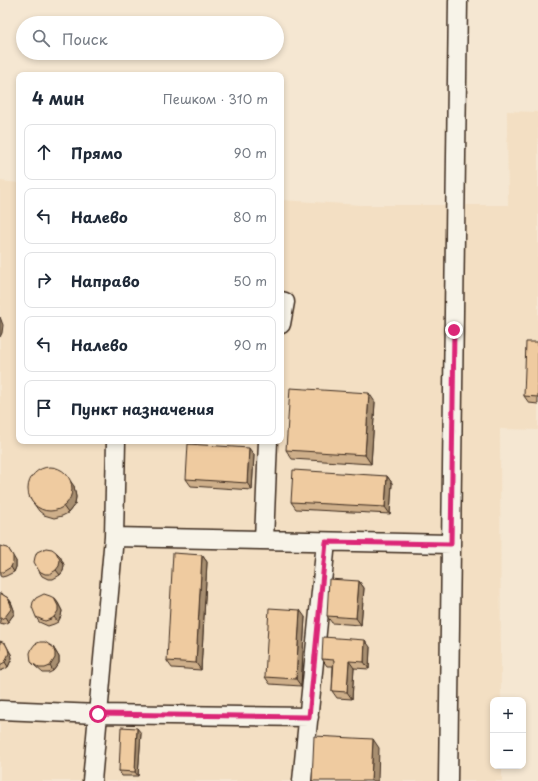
<!DOCTYPE html>
<html lang="ru">
<head>
<meta charset="utf-8">
<style>
  :root { --surface:#fff; --page:#f6f6f7; --text:#1f2937; --muted:#747a83; --line:#e0e1e3 }
  body { margin:0; font-family:"Playpen Sans",sans-serif; background:var(--page); color:var(--text) }
  .controls { position:absolute; right:12px; bottom:12px; display:grid; overflow:hidden; border-radius:8px; box-shadow:0 2px 6px #0003 }
  .controls button { width:36px; height:36px; display:grid; place-items:center; padding:0; border:0; border-bottom:1px solid var(--line); background:var(--surface); color:var(--text); font:20px sans-serif }
  .stop { position:absolute; width:12px; height:12px; margin:-9px; border:3px solid #db2777; border-radius:50%; background:#fff }
  .stop.end { background:#db2777; border-color:#fff; box-shadow:0 1px 4px #0008 }
  .list { margin:0; padding:0; list-style:none }
  h2 { display:flex; justify-content:space-between; align-items:center; height:52px; margin:0; padding:0 16px; font-size:17px }
  h2 small { font-size:13px; font-weight:400; color:var(--muted) }
  .list li { display:grid; grid-template-columns:26px 1fr auto; gap:12px; align-items:center; box-sizing:border-box; height:56px; margin:0 8px 8px; padding:0 8px; border:1px solid var(--line); border-radius:8px }
  .list b { display:block; font-size:15px; white-space:nowrap }
  .list em { font-size:13px; font-style:normal; color:var(--muted) }
  .icon { flex:none; width:22px; height:22px; fill:none; stroke:currentColor; stroke-width:2; stroke-linecap:round; stroke-linejoin:round }
  .map { position:relative; flex:none; width:538px; height:781px; overflow:hidden }
  .search { position:absolute; background:var(--surface); box-shadow:0 2px 6px #0003; left:16px; top:16px; width:268px; height:44px; display:flex; align-items:center; gap:10px; box-sizing:border-box; padding:0 14px; border-radius:22px; color:var(--muted); font-size:15px }
  .panel { position:absolute; background:var(--surface); box-shadow:0 2px 6px #0003; left:16px; top:72px; width:268px; height:372px; border-radius:8px }
  .map>svg:first-child { display:block }
</style>
</head>
<body>
<div class="map">
<svg width="538" height="781" viewBox="0 0 538 781">
  <rect width="100%" height="100%" fill="#f5e7d2"/>
  <filter id="ink" filterUnits="userSpaceOnUse"><feTurbulence type="fractalNoise" baseFrequency=".025" numOctaves="2"/><feDisplacementMap in="SourceGraphic" scale="8" xChannelSelector="R" yChannelSelector="G"/><feConvolveMatrix kernelMatrix="1 2 1 2 8 2 1 2 1" color-interpolation-filters="sRGB"/></filter>
  <g filter="url(#ink)">
    <path fill="#f3dfc3" d="M507,111L538,112V430L500,429L501,700H493V766H502V781H0V181L19,183V441H281V200L361,205H508Z"/>
    <g fill="none" stroke-linecap="round" stroke-linejoin="round">
      <g stroke="#3b2a1e" stroke-width="21">
        <path id="minor" d="M281,301L285,302L281,324
          M114,537L451,544
          M264,540L268,441
          M0,710L98,714L309,717
          M92,781L114,537L116,441
          M302,781L326,542
          M448,781L458,0"/>
      </g>
      <use href="#minor" stroke="#f7f3e8" stroke-width="18"/>
    </g>
    <path fill="#ceaf8a" stroke="#3b2a1e" d="M538,342V404L529,403L524,396Z
      M375,402L371,464L292,459L286,450Z
      M254,455L252,490L191,486L186,479Z
      M387,476L392,483L390,514L296,509L291,502Z
      M74,486L76,497L75,504L68,513L62,516L54,518L44,515L39,511L29,497Z
      M0,546L16,561V567L14,572L6,576L2,577L0,576Z
      M56,552L60,556L64,565L63,571L60,575L53,579H48L42,576L39,571Z
      M202,555L207,562L201,670L172,668L167,661Z
      M359,581L364,588L361,625L332,623L327,616Z
      M0,593L8,598L11,602L14,610V614L8,622L4,624L0,623Z
      M54,598L58,603L62,611L61,616L58,622L54,624L48,626L39,622L36,617Z
      M305,617L301,686L270,684L265,677Z
      M0,641L11,654L12,658L8,667L5,669L0,671Z
      M53,647L59,657V663L53,671L49,673H43L35,666L31,662Z
      M370,647L369,669L354,668L352,699L337,698L332,691L333,666H327L322,659Z
      M141,733L138,776H122L119,771Z"/>
    <path fill="#a78e70" stroke="#3b2a1e" d="M0,317L3,325L2,333L0,337Z
      M369,393L375,402L371,464L365,455Z
      M249,448L254,455L252,490L247,483Z
      M387,476L392,483L390,514L385,507Z
      M69,479L74,486L76,497L75,504L68,513L63,506Z
      M8,548L16,561V567L14,572L11,567Z
      M56,552L60,556L64,565L63,571L60,575L56,570Z
      M202,555L207,562L201,670L196,663Z
      M359,581L364,588L361,625L356,618Z
      M8,598L11,602L14,610V614L8,622L5,617Z
      M54,598L58,603L62,611L61,616L58,622L54,617Z
      M300,610L305,617L301,686L296,679Z
      M365,640L370,647L369,669L364,662Z
      M5,643L11,654L12,658L8,667L5,662Z
      M53,647L59,657V663L53,671L50,666Z
      M349,661L354,668L352,699L347,692Z
      M137,728L141,733L138,776L135,772Z
      M373,739L379,748L378,781H371Z"/>
    <path fill="#efcba0" stroke="#3b2a1e" d="M526,342H538V397L524,396Z
      M290,388L369,393L365,455L286,450Z
      M188,444L249,448L247,483L186,479Z
      M28 489a22 22 0 1 1 44 0a22 22 0 1 1-44 0Z
      M293,470L387,476L385,507L291,502Z
      M0,546L8,548L13,556V562L11,567L3,572H0Z
      M46,548L52,549L56,552L60,560L59,566L56,570L50,574H45L39,571L34,562L35,557L37,552Z
      M173,553L202,555L196,663L167,661Z
      M329,579L359,581L356,618L327,616Z
      M0,593L8,598L11,605V609L5,617L1,619H0Z
      M44,594L50,596L54,598L58,606V611L54,617L51,619L45,621L36,617L32,607L33,602L36,598Z
      M269,608L300,610L296,679L265,677Z
      M323,637L365,640L364,662L349,661L347,692L332,691L334,660L322,659Z
      M0,641L5,643L8,649L9,653L5,662L0,665Z
      M40,642H45L53,647L55,653V658L50,666L45,668H39L31,662L30,653L32,648L35,644Z
      M121,727L137,728L135,772L119,771Z
      M314,736L373,739L371,781H312Z"/>
  </g>
  <g fill="none" stroke-linecap="round" stroke-linejoin="round" filter="url(#ink)">
    <path stroke="#db2777" stroke-width="5" d="M98,714L309,717L326,542L451,544L454,330"/>
  </g>
</svg>
<div class="controls">
<button>+</button>
<button>−</button>
</div>
<div class="stop" style="left:98px;top:714px"></div>
<div class="stop end" style="left:454px;top:330px"></div>
<div class="search"><svg class="icon" aria-label="search" viewBox="0 0 24 24"><circle cx="10" cy="10" r="6"/><path d="M15 15l6 6"/></svg>Поиск</div>
<section class="panel">
<h2>4 мин<small>Пешком · 310 m</small></h2>
<ul class="list">
<li><svg class="icon" aria-label="ahead" viewBox="0 0 24 24"><path d="M12 20V5M6 11l6-6 6 6"/></svg><div><b>Прямо</b></div><em>90 m</em></li>
<li><svg class="icon" aria-label="left" viewBox="0 0 24 24"><path d="M17 20v-9H6M10 6l-5 5 5 5"/></svg><div><b>Налево</b></div><em>80 m</em></li>
<li><svg class="icon" aria-label="right" viewBox="0 0 24 24"><path d="M7 20v-9h11M14 6l5 5-5 5"/></svg><div><b>Направо</b></div><em>50 m</em></li>
<li><svg class="icon" aria-label="left" viewBox="0 0 24 24"><path d="M17 20v-9H6M10 6l-5 5 5 5"/></svg><div><b>Налево</b></div><em>90 m</em></li>
<li><svg class="icon" aria-label="arrive" viewBox="0 0 24 24"><path d="M6 21V4h12l-3 4 3 4H6"/></svg><div><b>Пункт назначения</b></div></li>
</ul>
</section>
</div>
</body>
</html>
